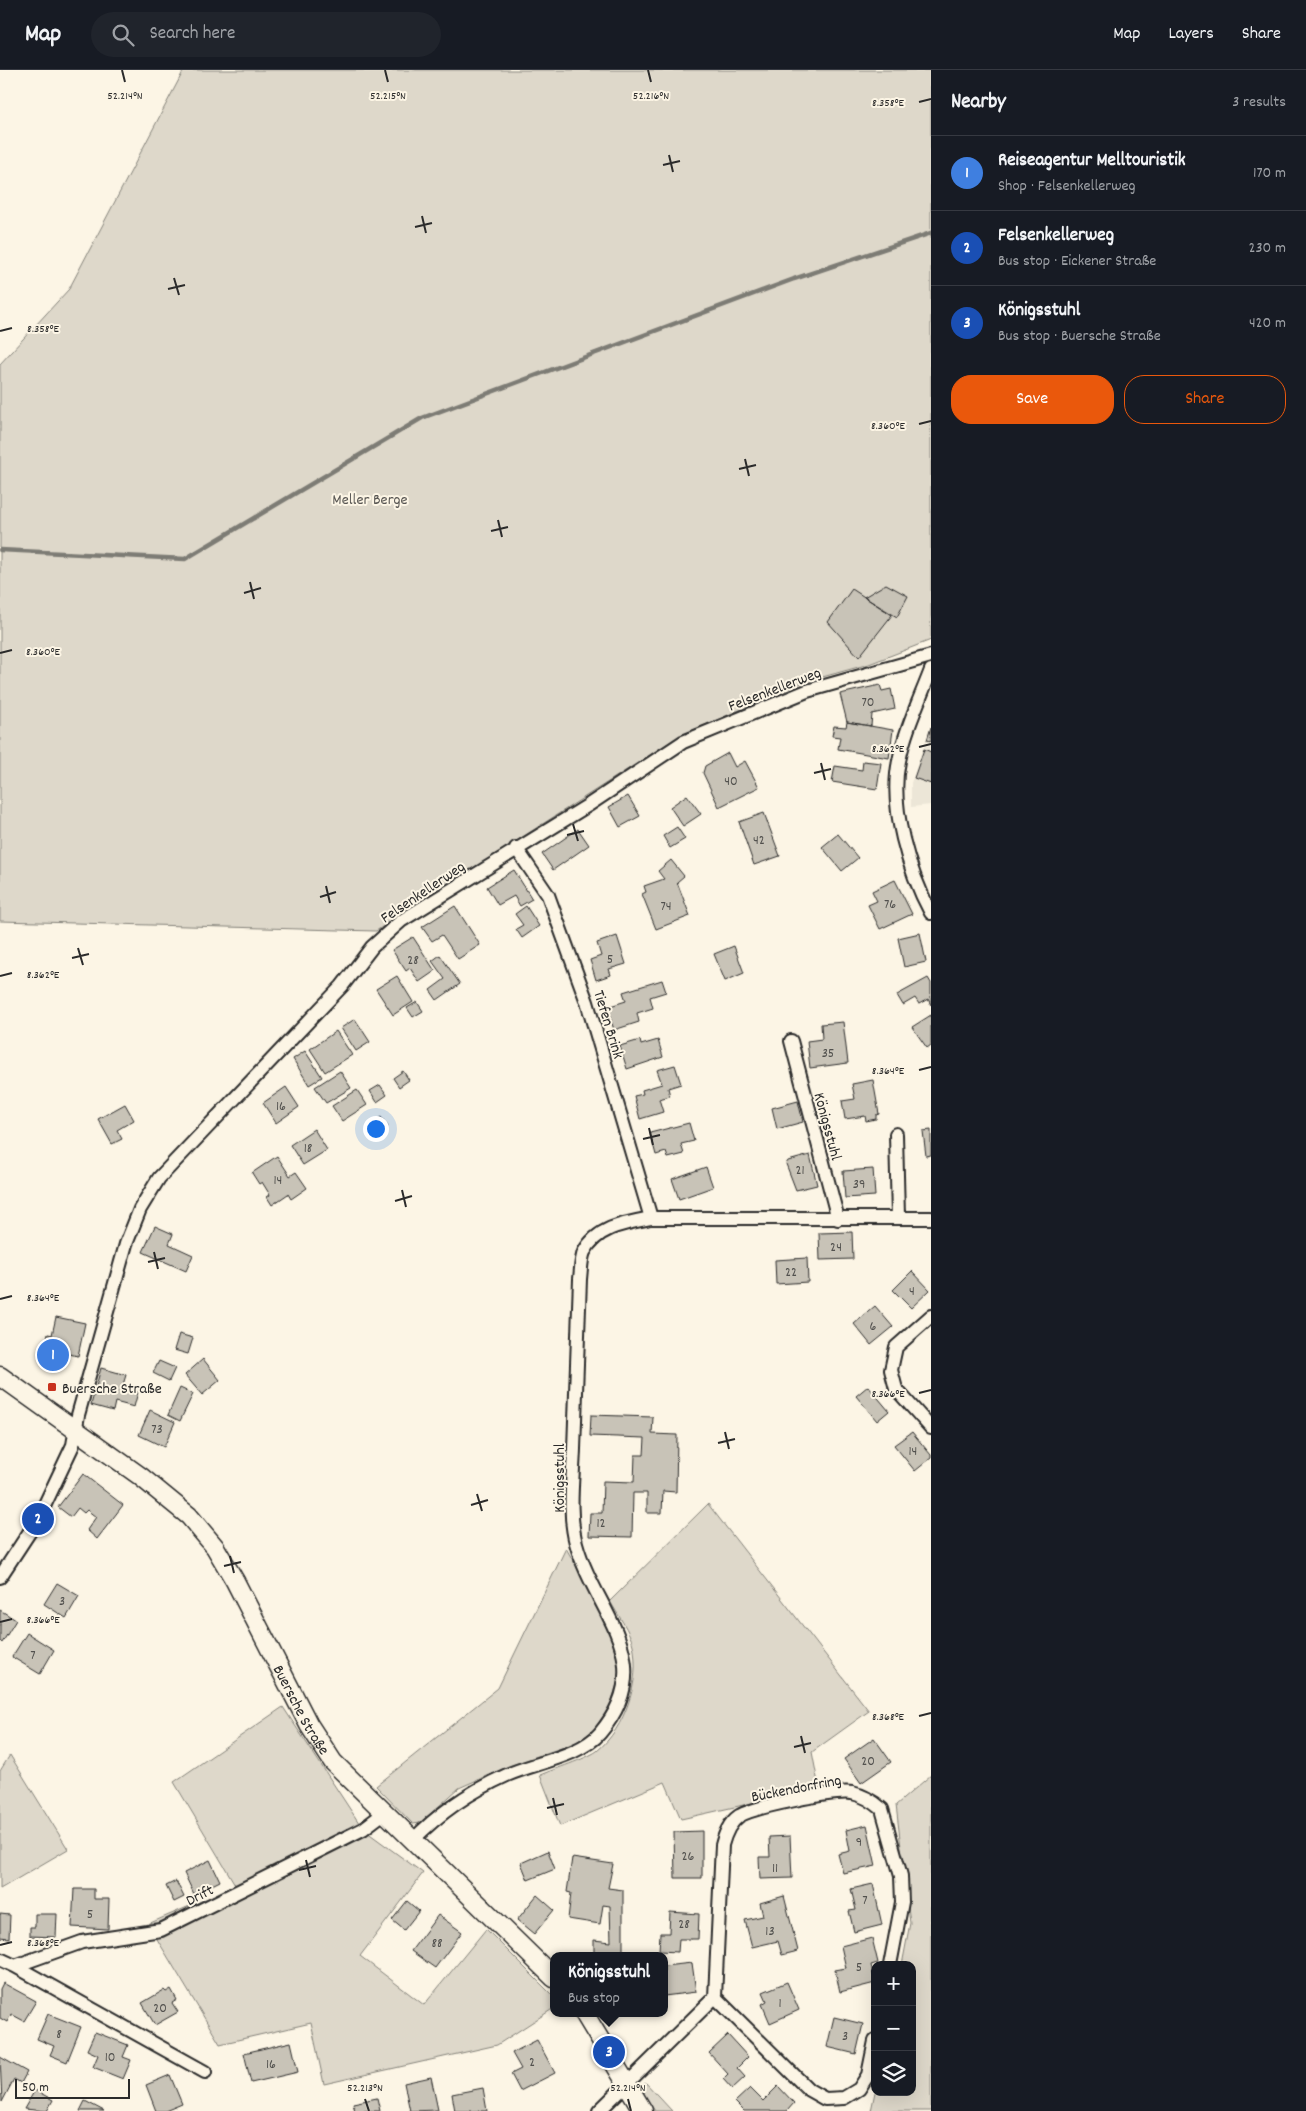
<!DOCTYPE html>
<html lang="en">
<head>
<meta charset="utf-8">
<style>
  :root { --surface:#171b24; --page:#20242c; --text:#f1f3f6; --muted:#9ea1a6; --line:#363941; --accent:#ea580c }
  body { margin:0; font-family:Dekko,sans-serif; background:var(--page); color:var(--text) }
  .controls { position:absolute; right:15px; bottom:15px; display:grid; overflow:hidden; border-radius:10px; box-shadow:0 5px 20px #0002 }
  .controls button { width:45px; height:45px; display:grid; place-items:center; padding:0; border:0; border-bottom:1px solid var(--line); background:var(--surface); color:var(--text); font:25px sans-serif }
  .scale { position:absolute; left:15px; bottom:12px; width:115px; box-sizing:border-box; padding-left:5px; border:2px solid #2b2b2b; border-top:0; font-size:14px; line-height:18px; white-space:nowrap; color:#2b2b2b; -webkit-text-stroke:4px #fcf5e5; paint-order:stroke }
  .you { position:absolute; left:375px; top:1058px; width:18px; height:18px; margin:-12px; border:4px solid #fff; border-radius:50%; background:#1a73e8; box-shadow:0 0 0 8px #1a73e833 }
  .badge { display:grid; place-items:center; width:32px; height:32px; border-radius:50%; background:var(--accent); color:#fff; font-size:16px; font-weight:700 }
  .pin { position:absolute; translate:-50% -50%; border:2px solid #fff; box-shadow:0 1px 5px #0006 }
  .popup { position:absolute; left:550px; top:1882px; width:118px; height:65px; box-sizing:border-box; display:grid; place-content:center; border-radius:10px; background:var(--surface); filter:drop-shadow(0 1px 4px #0005); font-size:16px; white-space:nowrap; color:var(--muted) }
  .popup b { font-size:19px; color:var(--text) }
  .popup::after { content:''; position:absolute; left:50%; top:100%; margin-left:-10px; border:10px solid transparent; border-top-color:var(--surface) }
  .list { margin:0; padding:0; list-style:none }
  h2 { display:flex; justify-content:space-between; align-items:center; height:65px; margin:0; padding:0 20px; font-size:21px }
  h2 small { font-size:16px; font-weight:400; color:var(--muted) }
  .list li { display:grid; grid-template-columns:32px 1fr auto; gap:15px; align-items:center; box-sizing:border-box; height:75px; padding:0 20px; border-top:1px solid var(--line) }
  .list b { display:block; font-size:19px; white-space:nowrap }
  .list p { margin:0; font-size:16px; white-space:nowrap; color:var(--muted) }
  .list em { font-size:16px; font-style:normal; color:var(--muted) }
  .actions { display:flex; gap:10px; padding:15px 20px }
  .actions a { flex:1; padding:11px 0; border:1px solid var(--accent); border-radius:20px; text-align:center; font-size:18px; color:var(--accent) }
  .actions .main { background:var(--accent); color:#fff }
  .icon { flex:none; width:28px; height:28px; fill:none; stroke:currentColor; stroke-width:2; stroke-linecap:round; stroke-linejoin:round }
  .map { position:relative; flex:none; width:931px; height:2041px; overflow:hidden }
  header { display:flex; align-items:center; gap:30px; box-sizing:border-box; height:70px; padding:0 25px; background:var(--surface); border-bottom:1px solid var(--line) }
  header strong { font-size:24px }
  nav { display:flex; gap:28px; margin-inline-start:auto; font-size:18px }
  .search { width:350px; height:45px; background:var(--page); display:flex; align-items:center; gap:12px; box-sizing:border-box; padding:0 18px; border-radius:28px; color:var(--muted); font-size:19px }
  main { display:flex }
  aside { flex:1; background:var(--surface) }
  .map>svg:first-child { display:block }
</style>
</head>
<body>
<header>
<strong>Map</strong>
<div class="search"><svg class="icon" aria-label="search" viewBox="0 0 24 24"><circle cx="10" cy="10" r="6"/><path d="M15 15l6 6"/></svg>Search here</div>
<nav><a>Map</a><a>Layers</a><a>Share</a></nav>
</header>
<main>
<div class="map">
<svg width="931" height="2041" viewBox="0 0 931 2041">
  <rect width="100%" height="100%" fill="#fcf5e5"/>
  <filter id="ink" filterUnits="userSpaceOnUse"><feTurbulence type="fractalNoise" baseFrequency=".02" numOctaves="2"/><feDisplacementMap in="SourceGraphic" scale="10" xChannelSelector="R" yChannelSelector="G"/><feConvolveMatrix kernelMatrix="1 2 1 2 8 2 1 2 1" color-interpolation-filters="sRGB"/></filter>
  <g filter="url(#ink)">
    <path fill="#ece6d7" d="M931,656V735L911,737V713Z"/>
    <path fill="#ded8ca" stroke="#84827a" d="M184,0H931V570L869,594L801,613L678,667L376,861L0,851V294L69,219Z
      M708,1434L869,1641L812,1682L819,1718L681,1749L665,1712L560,1756L540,1705C554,1699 586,1689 597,1681C625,1658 641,1611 633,1575C630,1561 617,1544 610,1531Z
      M566,1478L607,1552L619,1580V1607L610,1637L594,1661L573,1674L511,1695L459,1718L420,1753L413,1754L376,1716L498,1618Z
      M283,1637L363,1759L423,1803L360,1886L424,1935L486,1859L554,1927V1938L497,1975L324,2014L311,1953L220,1974L148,1854L236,1816L174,1712Z
      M10,1685L68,1779L0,1819V1701Z
      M931,1705V2041H871L875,2022H912V1895H902L910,1853L896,1735Z
      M645,2012L672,2041H655L644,2025Z"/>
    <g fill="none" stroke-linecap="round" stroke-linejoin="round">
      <path stroke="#7d7b74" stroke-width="4.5" d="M0,480L185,489L422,348L794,209L931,163"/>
    </g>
    <path fill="#c8c3b7" stroke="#2b2b2b" d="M886,514L908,526L897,547L864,527Z
      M852,519L892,545L859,587L828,552Z
      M880,615L882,621L891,619L895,639L872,644L871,656L847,652L840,624Z
      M847,652L893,660L889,688L838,679L840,667L832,666L834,656L846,657Z
      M931,657V671L927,670Z
      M924,679L931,682V714L914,708Z
      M728,683L735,697L745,691L759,717L719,737L703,703L705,696Z
      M863,691L881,693L877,719L832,712L835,696L862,700Z
      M687,725L701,744L683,756L670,737Z
      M628,726L640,746L620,757L609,737Z
      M764,743L780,786L754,795L739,752Z
      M677,757L685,769L670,778L663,766Z
      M578,759L589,775L553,800L542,784Z
      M838,764L858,788L842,801L822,777Z
      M671,790L684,806L677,812L690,846L656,859L642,824L646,822L644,816L664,809L658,801Z
      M514,800L532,829L520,836L514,826L498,835L487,817Z
      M895,810L912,844L880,859L868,835L877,831L872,821Z
      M455,836L480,875L458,889L442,865L432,871L422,857Z
      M526,836L539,856L522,868L516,859L523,855L515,844Z
      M920,863L926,892L904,897L898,868Z
      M617,866L626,894L609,899L611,905L596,910L590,890L601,886L597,873Z
      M413,867L435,901L419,912L410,898L406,901L392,880Z
      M734,876L744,903L725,911L714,884Z
      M440,885L460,914L437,930L430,920L445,909L432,891Z
      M397,906L413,932L393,945L376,919Z
      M928,908L931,913V935L928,929L919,934L915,928L903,935L897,925Z
      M662,910L666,922L650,927L653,938L637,943L639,952L614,960L607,937L626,931L623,922Z
      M417,932L423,941L413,947L407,938Z
      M931,945V975L927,978L912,957Z
      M355,949L370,972L356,981L341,958Z
      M843,952L848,993L810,998L807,971L822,969L821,954Z
      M336,961L352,985L325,1002L310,979Z
      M640,970L641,975L658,970L663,987L627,999L620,976Z
      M305,981L322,1007L309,1015L293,989Z
      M675,995L681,1014L668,1018L670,1026L659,1029L663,1042L640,1049L634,1026L643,1024L642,1020L662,1014L657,1000Z
      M340,1001L351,1018L326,1033L315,1017Z
      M403,1001L409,1010L399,1017L393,1008Z
      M873,1010L879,1044L876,1045V1049L866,1051L865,1046L845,1049L842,1031L855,1029L852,1014Z
      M380,1015L387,1025L377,1032L370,1021Z
      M286,1017L299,1037L276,1053L263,1033Z
      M357,1020L367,1035L342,1051L332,1036Z
      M798,1031L803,1052L777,1059L772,1038Z
      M125,1034L134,1050L117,1060L122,1069L112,1074L98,1049Z
      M381,1047L388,1057L374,1066L367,1056Z
      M689,1053L694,1071L681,1074L684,1084L668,1088L666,1082L656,1085L650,1063Z
      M314,1059L327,1080L303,1095L290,1075Z
      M931,1060V1085L926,1086L923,1061Z
      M810,1085L817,1115L796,1120L786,1094L788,1091Z
      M277,1086L290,1106L296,1102L307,1118L291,1129L288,1124L272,1135L267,1127L270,1125L262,1112L259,1114L252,1103Z
      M706,1097L713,1117L679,1129L672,1109Z
      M873,1099L875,1126L845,1128L843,1101Z
      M155,1156L173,1164L169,1174L193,1185L186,1201L143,1182Z
      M852,1162L853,1189L820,1190L819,1163Z
      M807,1188L808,1212L776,1214L775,1190Z
      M912,1201L930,1220L911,1238L893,1220Z
      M875,1236L893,1257L871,1275L854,1254Z
      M56,1247L85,1253L78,1286L60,1282L57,1295L42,1292L48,1264L52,1265Z
      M179,1264L193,1268L188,1284L174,1280Z
      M203,1289L220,1310L202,1325L185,1305Z
      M159,1291L175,1298L169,1311L153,1303Z
      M101,1298L126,1305L122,1318L138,1322L134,1337L115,1332L113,1341L91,1335Z
      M868,1316L889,1341L877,1351L856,1326Z
      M180,1318L193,1324L180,1351L168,1345Z
      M150,1340L175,1352L164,1377L139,1365Z
      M591,1345L653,1347L652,1364L677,1365L676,1422L663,1421L662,1443H647V1423H633L632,1467L589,1466L590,1443H602L603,1411L634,1412L635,1385H644L645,1368L590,1366Z
      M912,1362L931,1385V1388L915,1401L894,1375Z
      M83,1404L123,1435L97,1469L87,1460L96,1447L87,1440L84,1443L78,1438L71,1447L58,1437Z
      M57,1513L79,1526L66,1548L44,1534Z
      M0,1540L16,1550L2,1573L0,1571Z
      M27,1563L54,1580L40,1604L12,1587Z
      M874,1668L891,1692L861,1713L844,1689Z
      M867,1755L876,1796L843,1803L838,1784L850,1781L846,1760Z
      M702,1761V1808H675L674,1762Z
      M790,1766L792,1808L760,1809L759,1787H770L769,1767Z
      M548,1781L555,1799L528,1810L521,1793Z
      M572,1788L613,1794L608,1818L623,1820V1886H594V1870L611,1872L610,1836L603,1835L600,1854L568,1849L571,1823L567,1822Z
      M210,1790L220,1811L194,1824L184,1803Z
      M176,1811L184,1827L174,1832L166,1816Z
      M873,1814L882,1855L854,1862L849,1841L856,1840L851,1819Z
      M74,1819H94V1829H109L108,1859L72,1857Z
      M537,1825L554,1840L534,1864L517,1850Z
      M784,1826L798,1881L782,1885L778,1871L752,1877L745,1850L763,1846L760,1833Z
      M407,1831L419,1841L404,1860L392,1850Z
      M670,1842L699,1844L698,1869H679L678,1882L659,1881L660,1863H669Z
      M0,1844L10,1845L9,1868L0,1867Z
      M35,1844H57L56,1867L30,1866V1857H35Z
      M438,1845L462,1862L435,1898L411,1881Z
      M872,1868L878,1893L871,1895L875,1913L840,1922L835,1900L846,1898L841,1876Z
      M692,1893L696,1922L664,1926V1896Z
      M787,1912L799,1940L770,1953L762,1934L767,1931L763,1922Z
      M3,1913L36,1931L24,1951L11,1944L7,1952L0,1948V1919Z
      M171,1919L177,1930L172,1933L178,1942L155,1955L142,1933L164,1920L166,1922Z
      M48,1944L81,1957L67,1992L50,1985L54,1976L37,1969Z
      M834,1947L863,1954L856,1984L827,1977Z
      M95,1962L128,1975L123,1987L131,1990L123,2009L93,1997L98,1985L87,1980Z
      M728,1965L748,1987L737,1998L745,2007L732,2019L723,2009L728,2004L709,1983Z
      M537,1970L555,2003L520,2021L511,2004L521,1999L512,1983Z
      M291,1972L298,2002L251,2013L244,1983Z
      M0,1987L27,2002L21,2013L14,2009L2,2032Z
      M170,2005L182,2034L165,2041H156L146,2015Z
      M431,2007L438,2040L410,2041L404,2013Z
      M778,2016L794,2033L787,2041H744L735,2032L750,2018L763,2031Z
      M483,2018L487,2041H455L452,2024Z
      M35,2020L53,2030L47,2041L24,2039Z
      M377,2028L380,2041H355L353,2033Z
      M85,2031L104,2041H80Z"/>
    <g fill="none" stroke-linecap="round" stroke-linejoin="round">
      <g stroke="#2b2b2b" stroke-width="16">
        <path id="minor" d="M931,600C920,629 905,660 899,691C889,737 909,802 931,843
          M516,778L548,825L587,932L651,1148
          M791,971L838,1149
          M896,1064L898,1147
          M931,1246L896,1277L891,1300L896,1319L931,1358
          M0,1507L38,1449L73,1375L78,1345L126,1174L140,1139L159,1108L342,916L372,877L401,851L587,736L683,672L807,621L931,586
          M412,1771C440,1742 471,1721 507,1705C534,1693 581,1686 600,1663C661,1590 595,1543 576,1473C568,1444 573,1409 574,1379C576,1322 578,1266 580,1209C581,1201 581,1189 584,1182C597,1157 625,1153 651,1148H931
          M0,1889L15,1896L205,2002
          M15,1896L82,1872L161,1860L363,1759L384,1743
          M715,1927L809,2020L825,2029L844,2028L859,2019L868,2005L875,1971
          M599,2041L715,1927L722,1775C725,1764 729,1753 739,1746C754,1737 835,1720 852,1723C862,1725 874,1732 882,1739L901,1806L902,1832L890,1895"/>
      </g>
      <g stroke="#2b2b2b" stroke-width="21">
        <g id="secondary">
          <path id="s1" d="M0,1306L140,1406L189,1446L215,1477L235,1511L309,1655L333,1692L554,1908"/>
          <path d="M584,1943L643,2041"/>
        </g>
      </g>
      <use href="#minor" stroke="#fcf5e5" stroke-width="12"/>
      <use href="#secondary" stroke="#fcf5e5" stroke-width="18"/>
    </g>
  </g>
  <path fill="none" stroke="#2b2b2b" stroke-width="2" d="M122,0L125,12M385,0L388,12M648,0L651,12M919,32L931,29M669,85L673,102M663,95L680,91M422,146L426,163M415,157L432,153M174,208L179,225M168,219L185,215M0,261L12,258M919,354L931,351M745,389L749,406M739,399L756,395M498,450L502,467M491,461L508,457M250,512L254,529M244,523L261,518M0,583L12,580M919,677L931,674M821,693L825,710M814,703L831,699M573,754L578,771M567,765L584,761M326,816L330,833M320,827L336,822M78,878L83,895M72,888L89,884M0,906L12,903M919,1000L931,997M649,1058L653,1075M643,1069L660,1065M402,1120L406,1137M395,1131L412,1126M154,1182L158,1199M148,1192L165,1188M0,1229L12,1226M919,1323L931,1320M725,1362L729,1379M718,1373L735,1369M477,1424L482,1441M471,1435L488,1430M230,1486L234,1503M224,1496L241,1492M0,1552L12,1549M919,1646L931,1643M801,1666L805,1683M794,1677L811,1673M553,1728L557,1745M547,1738L564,1734M306,1790L310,1807M299,1800L316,1796M0,1875L12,1872M365,2029L369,2041M628,2029L631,2041"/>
  <rect fill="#c8321e" stroke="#fcf5e5" stroke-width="2" x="47" y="1312" width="10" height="10" rx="2.5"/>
  <g text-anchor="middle" stroke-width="4" stroke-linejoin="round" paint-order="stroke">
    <g font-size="14" fill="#52514e">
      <text x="868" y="636">70</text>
      <text x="731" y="715">40</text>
      <text x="759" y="774">42</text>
      <text x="890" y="838">76</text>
      <text x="666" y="840">74</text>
      <text x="610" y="893">5</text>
      <text x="413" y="894">28</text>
      <text x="828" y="987">35</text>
      <text x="281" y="1040">16</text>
      <text x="308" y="1082">18</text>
      <text x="800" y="1104">21</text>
      <text x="278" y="1114">14</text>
      <text x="859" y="1118">39</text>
      <text x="836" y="1181">24</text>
      <text x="791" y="1206">22</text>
      <text x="912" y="1225">4</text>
      <text x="873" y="1260">6</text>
      <text x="157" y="1363">73</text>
      <text x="913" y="1385">14</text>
      <text x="601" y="1457">12</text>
      <text x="62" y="1535">3</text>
      <text x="33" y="1589">7</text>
      <text x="868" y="1695">20</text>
      <text x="859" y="1776">9</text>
      <text x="688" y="1790">26</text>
      <text x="775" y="1802">11</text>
      <text x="865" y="1834">7</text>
      <text x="90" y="1848">5</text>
      <text x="684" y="1858">28</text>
      <text x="770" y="1865">13</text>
      <text x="437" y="1877">88</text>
      <text x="859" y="1901">5</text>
      <text x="780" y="1937">1</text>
      <text x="160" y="1942">20</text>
      <text x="59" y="1968">8</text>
      <text x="845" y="1970">3</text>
      <text x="110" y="1991">10</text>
      <text x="532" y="1996">2</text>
      <text x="271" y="1998">16</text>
    </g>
    <g font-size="16" fill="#585653" stroke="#fcf5e5">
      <text x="370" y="434">Meller Berge</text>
    </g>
    <g font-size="16" fill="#2b2b2b" stroke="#fcf5e5">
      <text transform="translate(774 618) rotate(-21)" y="6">Felsenkellerweg</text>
      <text transform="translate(422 821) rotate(-34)" y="6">Felsenkellerweg</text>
      <text transform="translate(610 954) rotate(73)" y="6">Tiefen Brink</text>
      <text transform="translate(829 1056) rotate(75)" y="6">Königsstuhl</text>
      <text transform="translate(558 1408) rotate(-90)" y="6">Königsstuhl</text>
      <text dy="6" stroke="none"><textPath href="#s1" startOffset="460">Buersche Straße</textPath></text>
      <text transform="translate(796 1717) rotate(-11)" y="6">Bückendorfring</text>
      <text transform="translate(199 1824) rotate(-27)" y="6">Drift</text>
    </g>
    <g font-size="16" fill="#2b2b2b" stroke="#fcf5e5" text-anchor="start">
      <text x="62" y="1323">Buersche Straße</text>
    </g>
  </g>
  <g font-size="12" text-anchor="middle" fill="#2b2b2b" stroke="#fcf5e5" stroke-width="4" stroke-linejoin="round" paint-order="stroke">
    <text x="125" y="29">52.214°N</text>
    <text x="388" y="29">52.215°N</text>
    <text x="651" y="29">52.216°N</text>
    <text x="888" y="36">8.358°E</text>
    <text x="43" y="262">8.358°E</text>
    <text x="888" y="359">8.360°E</text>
    <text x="43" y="585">8.360°E</text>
    <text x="888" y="682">8.362°E</text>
    <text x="43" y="908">8.362°E</text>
    <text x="888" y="1004">8.364°E</text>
    <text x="43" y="1231">8.364°E</text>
    <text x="888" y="1327">8.366°E</text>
    <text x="43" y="1553">8.366°E</text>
    <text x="888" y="1650">8.368°E</text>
    <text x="43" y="1876">8.368°E</text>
    <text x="365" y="2021">52.213°N</text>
    <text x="628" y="2021">52.214°N</text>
  </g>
</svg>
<div class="controls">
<button>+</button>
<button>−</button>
<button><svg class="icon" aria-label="layers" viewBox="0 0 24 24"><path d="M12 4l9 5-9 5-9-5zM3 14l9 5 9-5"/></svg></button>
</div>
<div class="scale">50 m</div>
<div class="you"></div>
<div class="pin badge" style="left:53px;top:1285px;background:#3f7fe0">1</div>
<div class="pin badge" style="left:38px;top:1449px;background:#1a4fb4">2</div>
<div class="pin badge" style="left:609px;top:1982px;background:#1a4fb4">3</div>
<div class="popup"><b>Königsstuhl</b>Bus stop</div>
</div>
<aside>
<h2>Nearby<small>3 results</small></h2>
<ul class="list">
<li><span class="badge" style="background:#3f7fe0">1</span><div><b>Reiseagentur Melltouristik</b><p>Shop · Felsenkellerweg</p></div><em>170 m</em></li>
<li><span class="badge" style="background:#1a4fb4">2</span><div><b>Felsenkellerweg</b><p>Bus stop · Eickener Straße</p></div><em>230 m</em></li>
<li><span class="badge" style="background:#1a4fb4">3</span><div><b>Königsstuhl</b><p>Bus stop · Buersche Straße</p></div><em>420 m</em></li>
</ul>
<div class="actions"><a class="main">Save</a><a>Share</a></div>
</aside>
</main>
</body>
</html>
